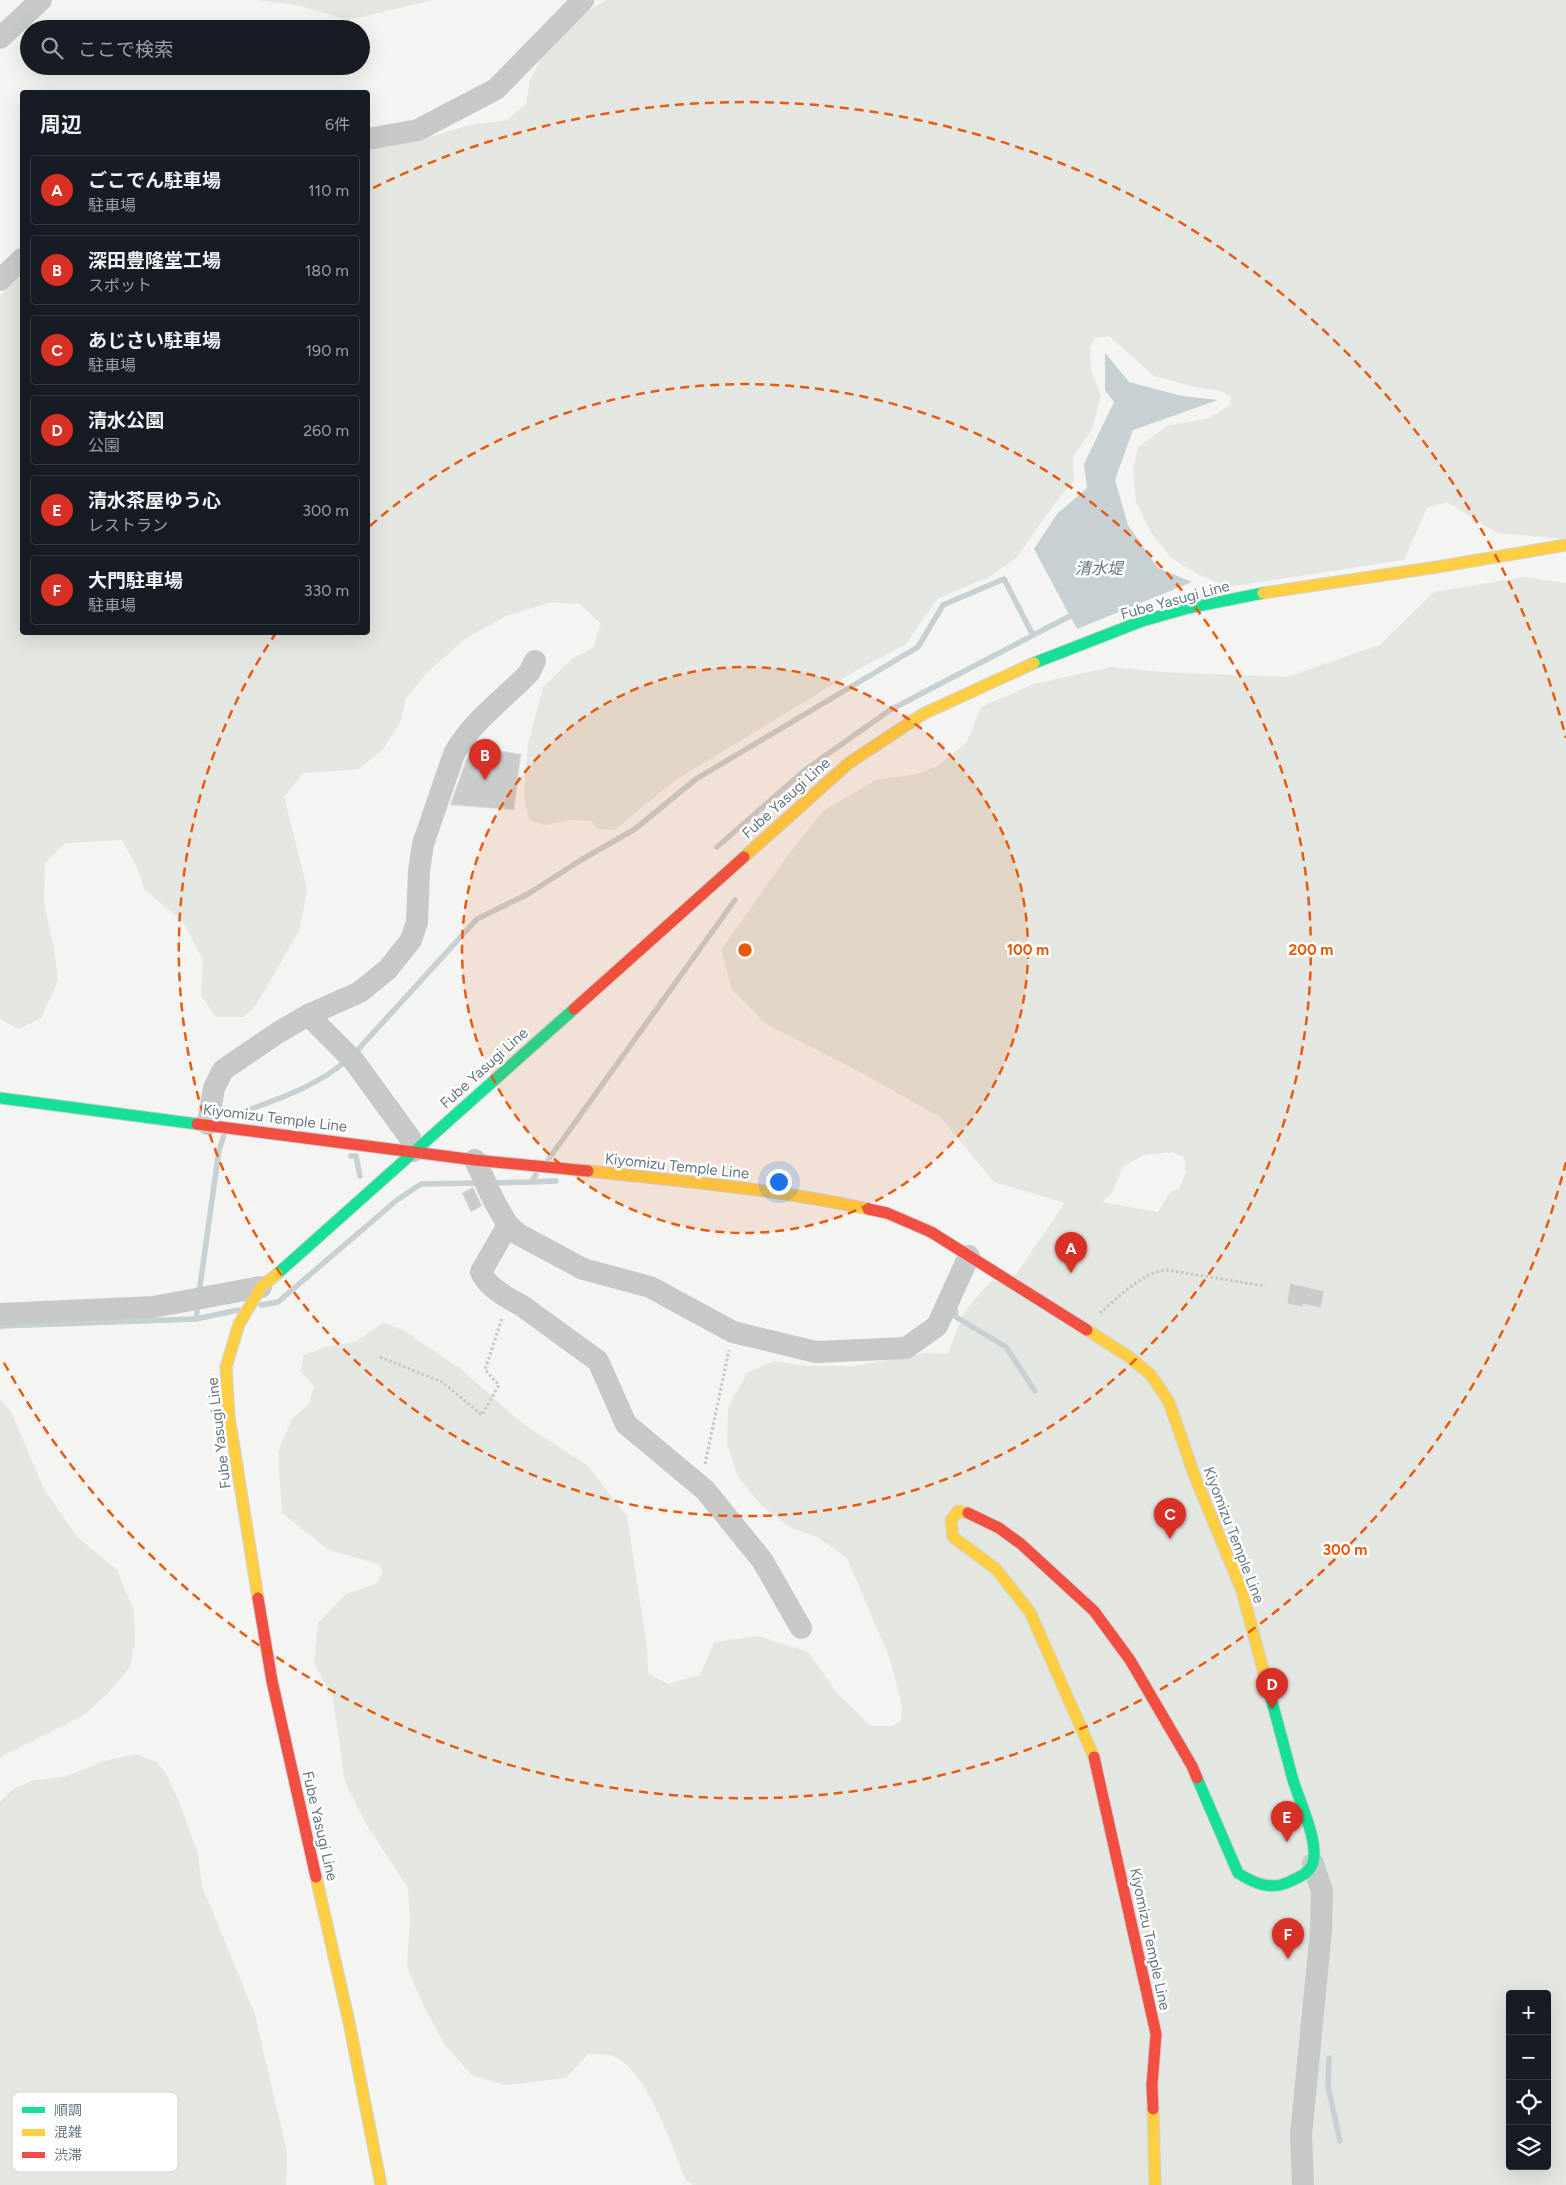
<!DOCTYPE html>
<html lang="ja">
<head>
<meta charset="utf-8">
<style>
  :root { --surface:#171b24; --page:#242831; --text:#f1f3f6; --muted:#9ea1a6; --line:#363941; --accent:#d93025 }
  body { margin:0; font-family:Figtree,"Noto Sans JP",sans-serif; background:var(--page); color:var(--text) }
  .controls { position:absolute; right:15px; bottom:15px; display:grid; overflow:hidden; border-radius:5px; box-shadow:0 5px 20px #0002 }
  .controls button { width:45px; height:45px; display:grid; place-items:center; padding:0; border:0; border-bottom:1px solid var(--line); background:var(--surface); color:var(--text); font:25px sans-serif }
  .you { position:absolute; left:778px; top:1181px; width:18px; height:18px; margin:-12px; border:4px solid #fff; border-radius:50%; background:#1a73e8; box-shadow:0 0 0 8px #1a73e833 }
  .badge { display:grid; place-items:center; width:32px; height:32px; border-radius:50%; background:var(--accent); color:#fff; font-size:16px; font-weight:700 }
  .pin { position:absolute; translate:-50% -41px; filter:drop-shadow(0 1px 2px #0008) }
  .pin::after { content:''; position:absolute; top:26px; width:18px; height:15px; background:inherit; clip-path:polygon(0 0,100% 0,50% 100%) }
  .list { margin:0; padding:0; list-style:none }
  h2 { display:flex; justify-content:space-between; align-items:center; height:65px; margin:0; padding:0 20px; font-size:21px }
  h2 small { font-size:16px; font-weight:400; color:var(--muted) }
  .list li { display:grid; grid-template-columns:32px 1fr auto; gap:15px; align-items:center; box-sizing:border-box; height:70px; margin:0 10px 10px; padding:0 10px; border:1px solid var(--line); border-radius:5px }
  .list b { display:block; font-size:19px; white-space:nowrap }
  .list p { margin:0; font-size:16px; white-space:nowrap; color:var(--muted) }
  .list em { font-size:16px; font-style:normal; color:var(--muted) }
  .icon { flex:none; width:28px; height:28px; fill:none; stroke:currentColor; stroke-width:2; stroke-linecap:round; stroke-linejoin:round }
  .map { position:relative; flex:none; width:1566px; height:2185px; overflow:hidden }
  .search { position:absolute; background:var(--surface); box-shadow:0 5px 20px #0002; left:20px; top:20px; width:350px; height:55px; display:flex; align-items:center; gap:12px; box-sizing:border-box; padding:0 18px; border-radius:28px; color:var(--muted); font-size:19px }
  .panel { position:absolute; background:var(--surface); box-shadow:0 5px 20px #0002; left:20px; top:90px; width:350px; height:545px; border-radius:5px }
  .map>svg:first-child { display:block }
</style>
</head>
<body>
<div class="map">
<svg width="1566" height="2185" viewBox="0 0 1566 2185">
  <rect width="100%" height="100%" fill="#f4f4f3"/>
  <path fill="#e3e6e1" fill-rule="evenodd" d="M256,0H433L348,20L301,6Z
    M607,0H1566V539L1497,533L1447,502L1427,508L1404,560L1227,587L1198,574L1171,558L1150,531L1136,502L1133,470L1138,447L1167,426L1210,418L1230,405L1231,397L1218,390L1199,388L1154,376L1109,336L1095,338L1090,348L1091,370L1101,395L1092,429L1073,457L1074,480L1056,502L1016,558L991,576L937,599L906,644L857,670L674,781L615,830L598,829L591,821L572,820L544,825L529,820L524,796L528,744L543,687L573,658L593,648L601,624L580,604L551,602L504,617L463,640L427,673L406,698L401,720L383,749L359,769L303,773L284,797L307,889L300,929L256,1005L244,1017H216L201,996L203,960L183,922L144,889L138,869L122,840L65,843L45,863L44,903L54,948L58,980L41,1018L19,1029L0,1019V297L5,290L22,276V632H368V150L430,137L473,124L506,121L526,104L530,80L546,50L583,13Z
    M1525,577L1566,583V2185H693L686,2180C673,2148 647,2071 615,2057C608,2053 596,2055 588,2054L566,2078L505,2085L472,2075L445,2045L425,2009L407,1967L410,1919L408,1888L365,1822L345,1782L333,1698L314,1663L318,1623L346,1594L376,1584L383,1572L378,1564L329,1550L282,1513L278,1452L292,1419L309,1404L314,1386L300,1371L304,1355L326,1347L355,1342L383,1323L403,1330L462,1370L523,1424L587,1465L627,1516L647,1648L648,1673L668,1684L700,1675L714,1642L759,1636L808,1652L837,1693L871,1726H892L901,1721L902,1706L890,1659L847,1558L817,1537L791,1528L762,1506L738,1477L727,1443L728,1407L747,1373L773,1361L808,1366H855L926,1353L948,1354L964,1312L990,1282L1014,1277L1065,1203L994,1182L941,1118L862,1073L766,1024L732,990L721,950L788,855L823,811L876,780L917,774L937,766L967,742L981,707L1034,684L1111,667L1160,672L1286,677L1380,645L1434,592ZM1173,1152L1185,1158L1186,1172L1179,1188L1168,1195L1158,1212L1102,1202L1112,1193L1123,1166L1144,1155ZM1510,1994H1547V2166H1510Z
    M0,1399L11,1412L43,1487L77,1537L117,1570L134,1611L135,1644L129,1668L109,1692L84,1715L0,1757Z
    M136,1754L157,1762L167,1775L180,1804L198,1854L202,1886L255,2015L287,2153L286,2185H0V1802L13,1789L34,1780L65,1777L104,1761Z"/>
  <path fill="#c7d0d2" d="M1105,353L1129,382L1182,396L1218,400L1133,430L1115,480L1128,525L1158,568L1192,582L1077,629L1034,549L1057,514L1087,488L1084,464L1114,402L1105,390Z"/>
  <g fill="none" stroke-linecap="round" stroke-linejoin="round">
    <path stroke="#c7d0d2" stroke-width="5.5" d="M717,847L805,770L890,710L1070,616
      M354,1054L477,919L528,894L581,860L635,829L696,779L918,647L943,605L1004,579L1033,635
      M230,1117C271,1101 314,1089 347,1060
      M351,1156H356L360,1176
      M548,1160L735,900
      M531,1182L556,1181
      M491,1183L531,1182L536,1175
      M199,1293L219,1150L224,1135
      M261,1305L278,1302L397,1200L421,1184L479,1183
      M955,1305L956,1317L1006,1347L1035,1391
      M196,1319L198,1305
      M0,1326L196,1319L238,1310
      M1329,2058L1328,2086L1340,2141"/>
  </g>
  <path fill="#cacccc" stroke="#e4e4e3" d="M474,747L521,754L514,810L450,805L466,760Z
    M473,1187L482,1206L471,1212L462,1193Z
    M1290,1283L1324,1291L1321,1308L1303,1304V1307L1287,1304Z"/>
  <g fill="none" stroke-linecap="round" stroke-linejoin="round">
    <g stroke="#d0d1d1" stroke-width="13">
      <path id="fast" d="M1034,663L1142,621L1188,608L1263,593
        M0,1098L197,1124
        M277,1274L574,1009
        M1197,1778L1238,1873C1255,1884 1272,1891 1291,1881C1299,1877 1308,1874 1312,1865C1321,1846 1299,1800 1293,1780C1285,1750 1277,1719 1268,1688"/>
    </g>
    <g stroke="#d0d1d1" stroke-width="13">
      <path id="slow" d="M1263,593L1437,567L1566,545
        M744,857L849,763L923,714L1034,663
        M588,1171C681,1181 775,1189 868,1209
        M1087,1330L1128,1356L1151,1375L1169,1402L1195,1477L1242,1591L1268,1688
        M968,1513L958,1511L951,1520L953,1537L996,1569L1030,1612L1094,1757
        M258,1598L229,1416L226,1367L239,1324L261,1287L277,1274
        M316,1877L349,2022L381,2185
        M1153,2109L1155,2185"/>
    </g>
    <g stroke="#d0d1d1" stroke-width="13">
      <path id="jam" d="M574,1009L744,857
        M197,1124L475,1160L588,1171
        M868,1209L887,1213L931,1232L1087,1330
        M968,1513L999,1528L1021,1544L1094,1611L1130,1660L1192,1766L1197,1778
        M258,1598L272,1681L316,1877
        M1094,1757L1156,2034L1152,2085L1153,2109"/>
    </g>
    <path stroke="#c4c6c7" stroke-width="3" stroke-dasharray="2.5 2.5" stroke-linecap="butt" d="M1100,1313C1119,1297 1142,1272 1167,1270L1265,1286
      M380,1357L442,1382L482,1415L499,1385L485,1370L502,1318
      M705,1464L729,1350"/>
    <path stroke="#c7c8c8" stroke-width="22" d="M0,38L41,0
      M368,139L418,130L496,89L583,0
      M0,280L22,259
      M308,1015L354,1061L410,1138L413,1151
      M208,1124L214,1088L223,1070L279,1032L308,1015L360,992L388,969L411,940L417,922L419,871L423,844L454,754C471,722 504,699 529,673L535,661
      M475,1160L494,1201L508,1225L481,1272C487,1287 507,1298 521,1305L598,1361L626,1424L705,1490L762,1560L801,1628
      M508,1225L518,1234L583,1269L650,1287L733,1332L816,1352L906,1348L937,1326L969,1256
      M0,1314L153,1307L261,1287
      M1303,2185L1301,2135L1321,1931L1322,1891L1313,1864"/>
    <use href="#fast" stroke="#16e098" stroke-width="11"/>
    <use href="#slow" stroke="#ffcf43" stroke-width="11"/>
    <use href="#jam" stroke="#f24e42" stroke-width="11"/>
  </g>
  <circle cx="745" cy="950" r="283" fill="#e8590c" fill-opacity=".12"/>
  <g fill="none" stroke="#e8590c" stroke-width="2.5" stroke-dasharray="9 6">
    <circle cx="745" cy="950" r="283"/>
    <path d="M370 526A566 566 0 1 1 276 633"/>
    <path d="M1566 1162A848 848 0 0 1 3 1361M373 188A848 848 0 0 1 1566 738"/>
  </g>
  <g text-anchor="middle" stroke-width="5" stroke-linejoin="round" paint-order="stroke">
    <g font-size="15" fill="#667781" stroke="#fff">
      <text transform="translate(1175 600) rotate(-15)" y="5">Fube Yasugi Line</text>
      <text transform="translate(786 798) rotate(-42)" y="5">Fube Yasugi Line</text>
      <text transform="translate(484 1068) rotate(-42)" y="5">Fube Yasugi Line</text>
      <text transform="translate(275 1118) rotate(7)" y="5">Kiyomizu Temple Line</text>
      <text transform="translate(677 1166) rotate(6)" y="5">Kiyomizu Temple Line</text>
      <text transform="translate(219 1433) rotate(-97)" y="5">Fube Yasugi Line</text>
      <text transform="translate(1234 1535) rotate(69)" y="5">Kiyomizu Temple Line</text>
      <text transform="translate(320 1826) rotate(77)" y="5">Fube Yasugi Line</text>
      <text transform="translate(1150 1939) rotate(78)" y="5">Kiyomizu Temple Line</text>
    </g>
    <g font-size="16" font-style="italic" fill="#62787e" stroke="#fff">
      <text x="1099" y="574">清水堤</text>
    </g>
  </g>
  <rect x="12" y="2092" width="166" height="80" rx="8" fill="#fff" stroke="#d1d6d9" stroke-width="1"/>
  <rect x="22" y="2107" width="23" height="6" fill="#16e098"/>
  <rect x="22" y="2129" width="23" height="7" fill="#ffcf43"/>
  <rect x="22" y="2152" width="23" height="6" fill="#f24e42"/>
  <g font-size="14" fill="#667781">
    <text x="54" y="2115">順調</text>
    <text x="54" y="2137">混雑</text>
    <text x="54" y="2160">渋滞</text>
  </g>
  <circle cx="745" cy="950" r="8" fill="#e8590c" stroke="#fff" stroke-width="2.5"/>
  <g font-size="15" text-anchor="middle" font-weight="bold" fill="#e8590c" stroke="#fff" stroke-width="5" stroke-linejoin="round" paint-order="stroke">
    <text x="1028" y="955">100 m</text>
    <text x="1311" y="955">200 m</text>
    <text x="1345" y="1555">300 m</text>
  </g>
</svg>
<div class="controls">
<button>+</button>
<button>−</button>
<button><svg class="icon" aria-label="locate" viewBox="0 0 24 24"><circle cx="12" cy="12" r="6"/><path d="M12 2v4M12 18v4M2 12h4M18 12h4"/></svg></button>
<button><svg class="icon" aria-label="layers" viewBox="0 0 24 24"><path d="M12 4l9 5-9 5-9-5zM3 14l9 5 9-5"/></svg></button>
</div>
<div class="you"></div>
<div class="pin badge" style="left:1071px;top:1273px">A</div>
<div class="pin badge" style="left:485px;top:780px">B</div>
<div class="pin badge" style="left:1170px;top:1539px">C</div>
<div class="pin badge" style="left:1272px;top:1709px">D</div>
<div class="pin badge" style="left:1287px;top:1842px">E</div>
<div class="pin badge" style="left:1288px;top:1959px">F</div>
<div class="search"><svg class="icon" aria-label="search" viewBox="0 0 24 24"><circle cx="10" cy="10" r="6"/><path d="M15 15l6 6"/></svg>ここで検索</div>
<section class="panel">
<h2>周辺<small>6件</small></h2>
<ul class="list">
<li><span class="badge">A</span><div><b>ごこでん駐車場</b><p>駐車場</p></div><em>110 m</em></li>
<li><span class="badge">B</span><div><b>深田豊隆堂工場</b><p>スポット</p></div><em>180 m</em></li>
<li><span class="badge">C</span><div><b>あじさい駐車場</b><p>駐車場</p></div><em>190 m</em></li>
<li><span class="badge">D</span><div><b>清水公園</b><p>公園</p></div><em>260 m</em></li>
<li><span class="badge">E</span><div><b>清水茶屋ゆう心</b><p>レストラン</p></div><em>300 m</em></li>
<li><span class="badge">F</span><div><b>大門駐車場</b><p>駐車場</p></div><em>330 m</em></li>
</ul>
</section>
</div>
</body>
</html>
